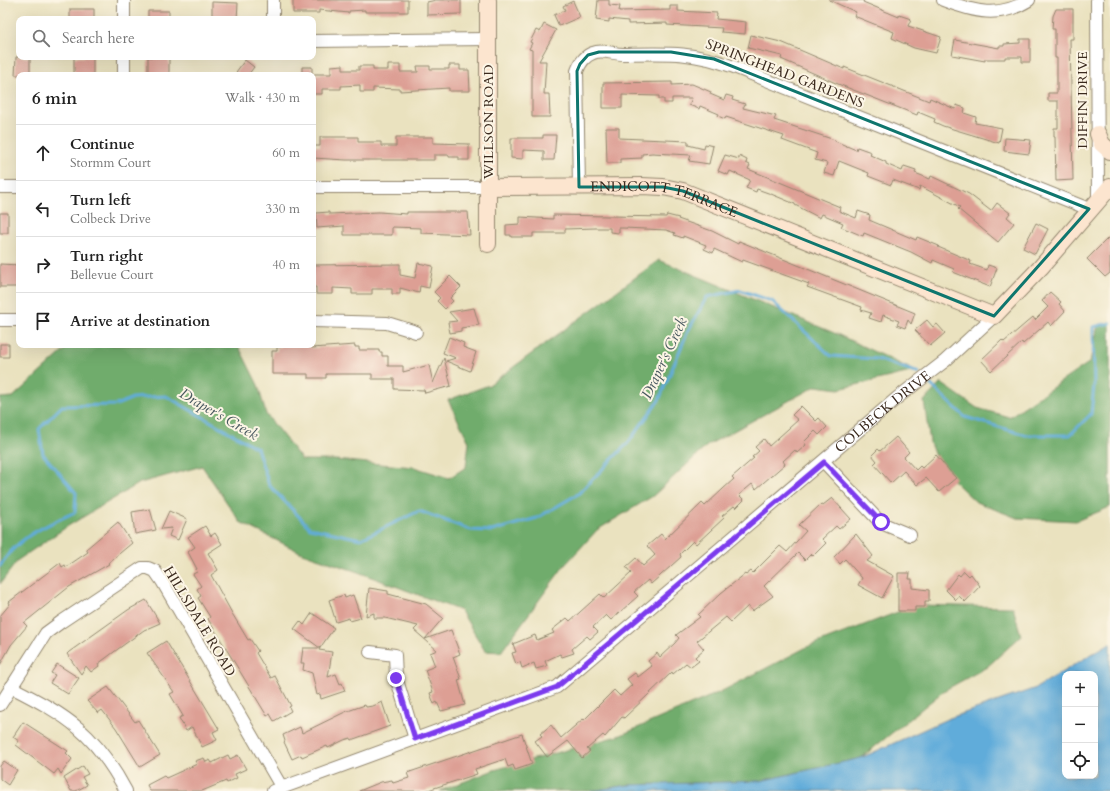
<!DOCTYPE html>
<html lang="en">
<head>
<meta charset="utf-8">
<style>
  :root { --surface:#fff; --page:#f2f2f2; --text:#222; --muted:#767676; --line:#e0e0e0 }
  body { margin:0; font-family:Cardo,serif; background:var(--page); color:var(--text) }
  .controls { position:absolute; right:12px; bottom:12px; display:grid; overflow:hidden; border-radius:8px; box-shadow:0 4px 16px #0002 }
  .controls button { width:36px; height:36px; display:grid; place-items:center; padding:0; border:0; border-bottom:1px solid var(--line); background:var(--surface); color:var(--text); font:20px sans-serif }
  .stop { position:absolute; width:12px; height:12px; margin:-9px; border:3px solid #7c3aed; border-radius:50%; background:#fff }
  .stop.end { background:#7c3aed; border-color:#fff; box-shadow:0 1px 4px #0008 }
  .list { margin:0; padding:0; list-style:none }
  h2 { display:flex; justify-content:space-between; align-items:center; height:52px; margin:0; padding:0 16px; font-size:17px }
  h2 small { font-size:13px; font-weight:400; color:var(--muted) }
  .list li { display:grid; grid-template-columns:26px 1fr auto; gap:12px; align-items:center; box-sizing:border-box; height:56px; padding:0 16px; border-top:1px solid var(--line) }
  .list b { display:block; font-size:15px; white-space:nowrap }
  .list p { margin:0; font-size:13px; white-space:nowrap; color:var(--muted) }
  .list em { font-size:13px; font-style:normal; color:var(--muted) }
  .icon { flex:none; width:22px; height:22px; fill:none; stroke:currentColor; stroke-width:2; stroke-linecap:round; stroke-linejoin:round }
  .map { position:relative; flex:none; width:1110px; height:791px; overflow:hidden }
  .search { position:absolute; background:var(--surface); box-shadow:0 4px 16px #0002; left:16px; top:16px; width:300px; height:44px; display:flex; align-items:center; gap:10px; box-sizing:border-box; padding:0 14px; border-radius:8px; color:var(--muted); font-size:15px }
  .panel { position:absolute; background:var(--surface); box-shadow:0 4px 16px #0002; left:16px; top:72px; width:300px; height:276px; border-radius:8px }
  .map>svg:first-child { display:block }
</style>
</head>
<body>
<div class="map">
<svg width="1110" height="791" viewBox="0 0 1110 791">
  <rect width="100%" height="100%" fill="#fcf5e5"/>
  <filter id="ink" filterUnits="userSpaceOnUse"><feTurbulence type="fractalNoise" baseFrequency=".025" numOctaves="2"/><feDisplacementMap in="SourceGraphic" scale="8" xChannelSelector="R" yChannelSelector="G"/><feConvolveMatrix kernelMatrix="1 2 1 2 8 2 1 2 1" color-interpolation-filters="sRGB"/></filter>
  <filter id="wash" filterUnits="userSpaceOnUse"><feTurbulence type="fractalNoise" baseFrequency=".012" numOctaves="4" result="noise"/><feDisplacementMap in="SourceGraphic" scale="16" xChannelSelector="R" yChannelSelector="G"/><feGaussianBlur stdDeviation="0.9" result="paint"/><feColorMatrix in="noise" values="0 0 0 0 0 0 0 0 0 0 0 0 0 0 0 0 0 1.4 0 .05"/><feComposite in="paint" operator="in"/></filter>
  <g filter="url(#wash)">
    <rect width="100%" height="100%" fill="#eae2bf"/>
    <path fill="#70ac6c" stroke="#566b45" d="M659,260L839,335L915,371L839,389L816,386L708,445L653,496L597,530L564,566L501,652L485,651L461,611L358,572L302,553L240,522L202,466L140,483L68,526L18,560L0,584V398L13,397L68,347L80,345H238L258,385L266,414L302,460H335L414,467L449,478L466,467L469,442L448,400L489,385Z
      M1110,322V507L1076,521L1017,518L976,502L939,467L930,443L924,401L941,383L977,408L1009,417L1090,362L1098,325Z
      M916,605L1013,607L1021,636L987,667L945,690L861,758L760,781L628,785L591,791H440L494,770L621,735L720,692L807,647Z"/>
    <path fill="#61acda" stroke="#4e6b7c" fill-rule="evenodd" d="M1110,643V789L1108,791H591L628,785L760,781L861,758L947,719L1036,688ZM1065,674H1095V776H1065Z"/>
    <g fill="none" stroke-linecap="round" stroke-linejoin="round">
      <path stroke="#61acda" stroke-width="3" d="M930,384L965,417L1026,435H1070L1091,414L1094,386L1093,327L1110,323
        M0,566C18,536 45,526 75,512L76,493L43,454L39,429L62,406L116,405L133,398L166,396L257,448L269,485L310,528L361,539L419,511L471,530L492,531L537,518L578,494L628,443L659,400L688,331L707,297L740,290L772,301L831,356L877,359L919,373"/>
    </g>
    <g id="blocks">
      <path fill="#dd9f94" d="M293,0H408V12H365V10L349,11V13L319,10V13H293Z
        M436,0H461V14L427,15V2Z
        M598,0H609V5L620,6L619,11L670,10V6H678V11L717,13L716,19L746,22L745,34L721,32L722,28L667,25V23L628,24V21L609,19V22L596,20Z
        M829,0H864L863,2L899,17V15L911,19L908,26L941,37L936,53L914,48L892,38L894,32L854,16L856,12Z
        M573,1L580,17L559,26L554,15L565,10L563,6Z
        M212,2L238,3L237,19H212Z
        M70,9H94V19H70Z
        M1056,9H1073V39H1070L1073,180L1056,181L1055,137H1054V128H1058V101H1048V93H1057V58H1055V29H1052L1053,16Z
        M148,11H169V19H148Z
        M544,24L556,30L539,61H546L544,94H549L550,117H532V50L529,49L532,43L530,42L536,30L540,32Z
        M751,35L781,42L844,69V67L929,101L930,98L955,109L956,105L965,108L964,113L976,117L975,123L1002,128L999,143L943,126L934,122L935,119L918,112L917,115L838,84L781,59L782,56L748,48Z
        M1020,39H1030V62H1022V57H1005V59H985V61L952,55L955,40L999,48V46H1004V44L1020,43Z
        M16,57H30V75H15Z
        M74,57H93V75H74Z
        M148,57H169V75H148Z
        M245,60L254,67L248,75H241L236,72Z
        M343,65V70H359V66H373V70H388V65H400V72H418L417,66H430V69H449V65H460V70H469L470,91H449V88L400,91V89L373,88V92H360V85L341,86V89H322V94H313V74H331V66Z
        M302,67H312V75H302Z
        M672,82V85L692,84L711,92L710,94L724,100L726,95L733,97L732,100L745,104L743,108L776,116L774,120L835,140V141L856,150L857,147L871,152L870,155L886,162V164L902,171L904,166L916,170L915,173L930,179L931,176L969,194L991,211L997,203L1010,213L1007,217L1014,223L998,242L958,209L960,207L920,186L919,190L893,180L891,185L868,176L869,173L839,161L834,176L824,173L827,163L815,160L817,153L782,140L784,136L726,117L725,119L718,116L719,114L700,106L699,109L689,105L692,98H672V103H664V99H659V96L622,95V108H603V83Z
        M606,128H619V138L688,141V145L704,149L705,144L713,146L709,164L689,161L691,155L652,153L642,154V158L620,159V163H607Z
        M543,135H556L554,160H544V151L523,150V159L511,158V138H543Z
        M320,137H358V142H381V146H396V137H433V143L469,144V160H459V157H449V155H434V160H346L313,158V146H320Z
        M1005,138L1031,140L1029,154L1004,151Z
        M725,155L739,159V156L747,160L746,163L750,165L748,169L840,207L839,211L856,218L858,211L870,215L869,220L916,240L917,237L939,246L938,247L971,261L970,264L987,270L988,265L997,268L990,287L953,272L954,269L933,260L932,263L911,252L864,233L863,236L841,227L843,223L822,214L820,218L795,205V204L771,194L757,189L756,192L746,188L750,180L730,171L728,175L718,171Z
        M329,212V214L379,212L407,214V212H468L470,235L421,233V228L392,227V235H344V226L317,228L316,213Z
        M0,213H8V233H0Z
        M553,215L666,217L667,215L679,218L678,219L712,231L738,244L739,241L915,313L911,324L908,320L905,328L897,325L899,321L883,315L881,322L869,318L871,313L861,310L862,307L807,287L809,284L743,260L742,262L714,249L713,253L704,249L706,245L683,236V238L674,235L675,233L666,230L624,228H619V233L610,232V228H595L565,229V233H533V237H511V235H506V225L520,224V217L553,219Z
        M1036,223L1048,229L1035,254L1023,248Z
        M1110,236V273L1105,277L1087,259Z
        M418,263L433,266L429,288L420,286L419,293L400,288V294H392V289H372V294H352V289L333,288V294H316V287H313V265L400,264V275L415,278Z
        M0,264L19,265V287H0Z
        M450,276L461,287L450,298L453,301L445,309L437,301L440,298L434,292Z
        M1050,292L1061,302L1059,304L1065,311L1051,326L1048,322L1023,344L1022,342L991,371L981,360L1002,340L1004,342L1033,317L1035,320L1048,307L1042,301Z
        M474,308L479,325L461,328V331L450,333L448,322L457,321L449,312Z
        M927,320L933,327L937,324L945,333L930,346L915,330Z
        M449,337L464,343L463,347L476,352L470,371L446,361L456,358L443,353Z
        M0,344H9V357H0Z
        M281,345L309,346L312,348L355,345V347H359V350H379V352H382V356H388V366H403V372L429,365L433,383L444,358L451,386L425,393L424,390L394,389V379H372V374H326V378H308V374H272V351H277V347H281Z
        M801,406L816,421L819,418L827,427L819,435L815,431L804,442L806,445L797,453L795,450L783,461L785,464L756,489L752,484L739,495L744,500L736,508L734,506L722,516L724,518L696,544L693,541L680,554L681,557L651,584L648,580L634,592L638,596L611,620L606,615L593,627L598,632L590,639L587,636L572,649L574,653L562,657L560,654L545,661L547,666L536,669L534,663L522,668L520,662L516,664L512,653L516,652L513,644L535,635L537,640L554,633L552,630L567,618L570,621L600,594L604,598L631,573L626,567L636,558L643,566L655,555L647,546L661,534L665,539L702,503L705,506L723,489L734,479L732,477L754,458L752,457L759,451L755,447L764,439L769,446L798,420L792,415Z
        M896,437L909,452L904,457L916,470L920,466L922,468L936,455L956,478L939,492L926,478L917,485L904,471L891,483L874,464L877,461L872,455L878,449L880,451Z
        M832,498L851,519L839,529L836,526L822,539L826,543L813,556L811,554L805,560L798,553L764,586L773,596L752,611L748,606L731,622L726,617L697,641L704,649L695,657L699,661L691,667L686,663L673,674L672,672L624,718L622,717L605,737L603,735L587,749L590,751L582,758L568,741L547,757L535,741L542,736L540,734L551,725L561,738L583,719L584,720L614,690L620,696L632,685L627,679L635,673L638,677L652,666L648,661L657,653L660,657L675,643L679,638L676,635L700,617L698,615L721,593L745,574L746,575L751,571L753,573L780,546L787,552L806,531L799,525L821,504L823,505Z
        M150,509L156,530L135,534L132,512Z
        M169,511L187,519L178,540L169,536L172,528L161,529Z
        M118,522L132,543L108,563L109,564L69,587L24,623L27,626L11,645L0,665V616L10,604L9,602L60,563L62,567L65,565L66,567L88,552L86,549Z
        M205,526L211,536L215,533L222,544L208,553L218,570L211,575L233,615L248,640L250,639L258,651L256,653L271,678L275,676L291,706L289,707L291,711L274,721L270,714L267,716L250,688L208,619L210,617L198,598L201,596L197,589L201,586L193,574L197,572L196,569H197L188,552L195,547L188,537Z
        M856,534L873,556L867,561L894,576L882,598L858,585L862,578L845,559L840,564L834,557Z
        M964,571L969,576L971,574L980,586L965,602L959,596L956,600L946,590L958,574L960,576Z
        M898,573H910L909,579H912V588L929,590V601H925V607H915V611H898Z
        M369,588L388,591V594L426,604L443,618L425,639L451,630L460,654L453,657L461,679L458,680L465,705L441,711L437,702L434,704L430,693L433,692L425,670L435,666L430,653L437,650L414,630L418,626L385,618H374V613L366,616Z
        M344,595L345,598L353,595L361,618L350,621L349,618L336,622L329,600Z
        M146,600L160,623L144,630L118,649L98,664L99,666L91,672L86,666L81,674L67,654L69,652L128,610Z
        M312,613L334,628L320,648L294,629L300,621L304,625Z
        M166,641L219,729L213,732L217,740L202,747L192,727L186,731L179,718L183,716L170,694L174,692L147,653Z
        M303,648H320L319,650L332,652L328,677L336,674L340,684L342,683L345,691L321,699L320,694L317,695L312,673L303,670L304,663H301Z
        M57,664L79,678L68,694L50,683L55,675L51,673Z
        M108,687L135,722L138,720L160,755L140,767L116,728L102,710L98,713L87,701Z
        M382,702L390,726L351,740V738L344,740L328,748L327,746L302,757L301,755L292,759L284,742L285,741L283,735L300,727L302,733L345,712L365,705L366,707L373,706Z
        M23,722L68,751L66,753L72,759L61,774L58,769L54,774L16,745L19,741L13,737Z
        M522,734L532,764L524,767L515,770L513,765L508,767L505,759L475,769L477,774L425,791H359L381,782L392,780L393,783L409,778L407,773Z
        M228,755L230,759L238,755L246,769L235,774L237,778L227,783L226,781L202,791H150L147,785L164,776L166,778L197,764L195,761L204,758L206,762L210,760L212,763Z
        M4,761L17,770L8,785L0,779V766Z
        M83,766L88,774L82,777L87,785L76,791H71L64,778Z"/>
    </g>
  </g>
  <g filter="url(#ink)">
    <use href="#blocks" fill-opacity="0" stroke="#92866e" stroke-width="1"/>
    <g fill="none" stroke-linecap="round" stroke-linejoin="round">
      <g stroke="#92866e" stroke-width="14">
        <g id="street">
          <path d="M124,0V19"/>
          <path d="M273,0V19"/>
          <path d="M943,0C974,12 999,19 1029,0"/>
          <path d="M1097,0L1098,200"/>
          <path d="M313,41L488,39"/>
          <path d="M124,57V75"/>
          <path d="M0,187H19"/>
          <path d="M313,187H488"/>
          <path d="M579,187L577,71C580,63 584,56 593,53C602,49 613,54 623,54C667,53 691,51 734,67L1089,209"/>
          <path d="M0,320H19"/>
          <path d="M313,321L387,323L416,332"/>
          <path d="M824,462L881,523L910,535"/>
          <path d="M370,652L395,655L396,677L415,739"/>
          <path d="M11,687C68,716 95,733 126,791"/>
          <path d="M0,705L46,633L61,622L142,568H148L155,571L162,581L282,788"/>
          <path id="s1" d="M273,791L557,687L897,398L945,361L994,316"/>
        </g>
      </g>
      <g stroke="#92866e" stroke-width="18">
        <g id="secondary">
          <path d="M1098,134L1102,144L1110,151"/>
          <path id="s2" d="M488,187L642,186L663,187L683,191L994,316L1041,267L1110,187"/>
          <path d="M488,244V0"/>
        </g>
      </g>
      <use href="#street" stroke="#fff" stroke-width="12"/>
      <use href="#secondary" stroke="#fce5cf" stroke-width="16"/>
    </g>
  </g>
  <g fill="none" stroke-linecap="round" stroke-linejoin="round" filter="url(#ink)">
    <path stroke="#7c3aed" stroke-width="5" d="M396,678L415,739L557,687L824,462L881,522"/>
  </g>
  <path fill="none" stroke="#0f766e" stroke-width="3" stroke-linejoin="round" d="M599,52H671L714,59L1089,209L994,316L683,191L663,187H579L577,71L580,64L588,55Z"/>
  <g text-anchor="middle" stroke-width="4" stroke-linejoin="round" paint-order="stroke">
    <g font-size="14" fill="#3b2a1e" stroke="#fcf5e5">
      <text transform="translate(785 73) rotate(21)" y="5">SPRINGHEAD GARDENS</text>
      <text transform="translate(1082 100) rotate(-90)" y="5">DIFFIN DRIVE</text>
      <text transform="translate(488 122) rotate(-90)" y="5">WILLSON ROAD</text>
      <text dy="5" stroke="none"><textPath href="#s2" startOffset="178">ENDICOTT TERRACE</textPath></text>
      <text dy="5" stroke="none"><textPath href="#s1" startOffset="729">COLBECK DRIVE</textPath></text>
      <text transform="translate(200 621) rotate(59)" y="5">HILLSDALE ROAD</text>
    </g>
    <g font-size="15" font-style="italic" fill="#485860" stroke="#fcf5e5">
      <text transform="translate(664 358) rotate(-65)" y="5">Draper's Creek</text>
      <text transform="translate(219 414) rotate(30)" y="5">Draper's Creek</text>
    </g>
  </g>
</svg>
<div class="controls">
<button>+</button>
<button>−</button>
<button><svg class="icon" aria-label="locate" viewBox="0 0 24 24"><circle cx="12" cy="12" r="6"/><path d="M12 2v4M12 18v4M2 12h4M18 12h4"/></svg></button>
</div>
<div class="stop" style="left:881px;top:522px"></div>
<div class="stop end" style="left:396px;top:678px"></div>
<div class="search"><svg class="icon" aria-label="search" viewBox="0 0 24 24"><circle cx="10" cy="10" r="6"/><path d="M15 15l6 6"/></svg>Search here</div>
<section class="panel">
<h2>6 min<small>Walk · 430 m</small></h2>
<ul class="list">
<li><svg class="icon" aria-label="ahead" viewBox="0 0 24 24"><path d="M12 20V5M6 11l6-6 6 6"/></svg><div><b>Continue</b><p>Stormm Court</p></div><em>60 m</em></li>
<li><svg class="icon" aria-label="left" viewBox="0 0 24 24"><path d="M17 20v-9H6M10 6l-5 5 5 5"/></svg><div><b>Turn left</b><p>Colbeck Drive</p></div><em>330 m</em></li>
<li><svg class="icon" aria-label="right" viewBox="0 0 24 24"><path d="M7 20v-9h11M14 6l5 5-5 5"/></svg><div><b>Turn right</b><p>Bellevue Court</p></div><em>40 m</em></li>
<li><svg class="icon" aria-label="arrive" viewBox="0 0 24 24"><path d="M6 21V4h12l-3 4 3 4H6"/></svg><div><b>Arrive at destination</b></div></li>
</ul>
</section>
</div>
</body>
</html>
